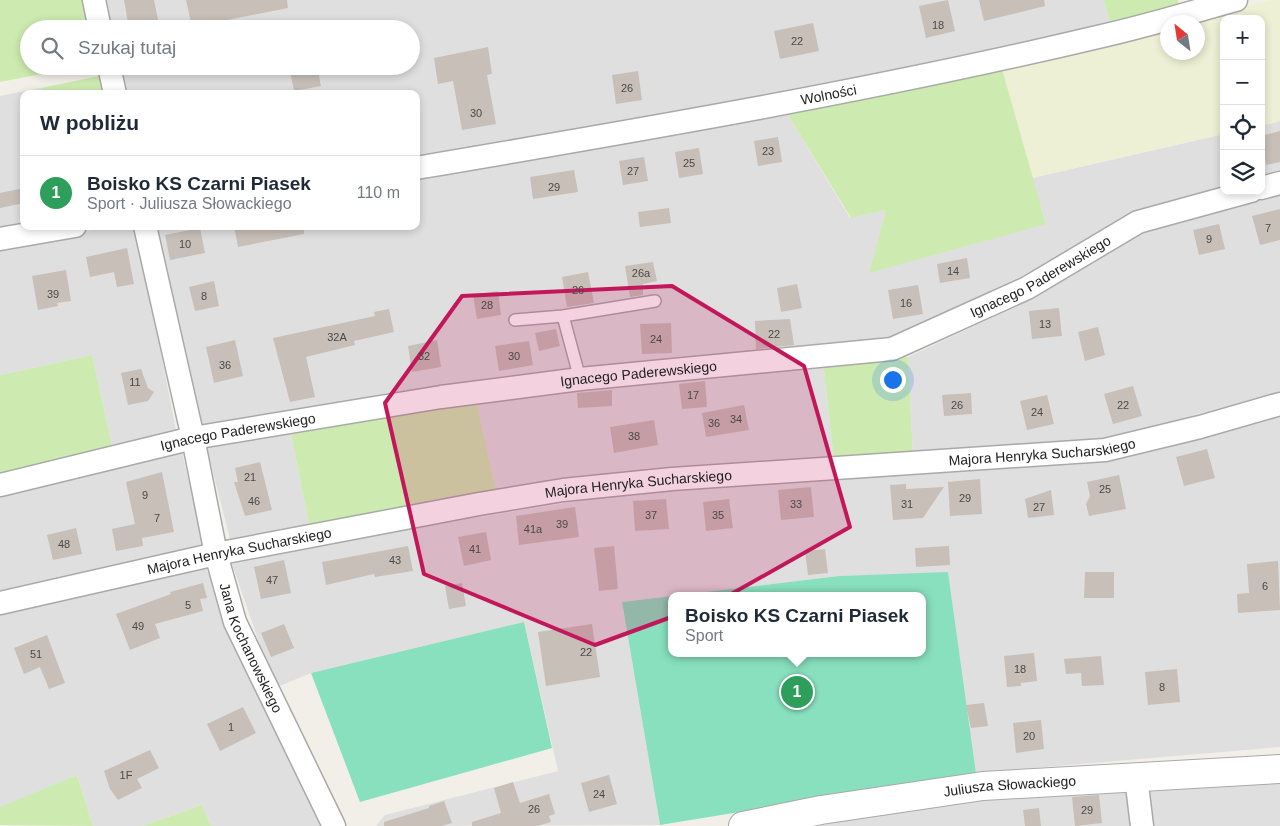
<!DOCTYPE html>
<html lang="pl">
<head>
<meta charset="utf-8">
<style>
  :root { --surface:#fff; --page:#f2f2f3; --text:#1f2937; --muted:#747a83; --line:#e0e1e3; --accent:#d40000 }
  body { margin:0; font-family:Arial,sans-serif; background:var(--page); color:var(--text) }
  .controls { position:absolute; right:15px; top:15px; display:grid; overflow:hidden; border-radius:10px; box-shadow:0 2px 8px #0003 }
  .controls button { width:45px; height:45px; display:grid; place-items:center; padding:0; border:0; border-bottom:1px solid var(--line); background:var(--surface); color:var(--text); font:25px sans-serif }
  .compass { position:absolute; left:1160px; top:15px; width:45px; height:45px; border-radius:50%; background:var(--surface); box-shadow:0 2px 8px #0003; rotate:330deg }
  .you { position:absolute; left:892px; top:379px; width:18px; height:18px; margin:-12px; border:4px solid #fff; border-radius:50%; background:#1a73e8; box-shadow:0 0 0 8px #1a73e833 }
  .badge { display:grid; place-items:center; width:32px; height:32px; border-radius:50%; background:var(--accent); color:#fff; font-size:16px; font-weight:700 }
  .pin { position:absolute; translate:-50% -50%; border:2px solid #fff; box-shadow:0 1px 5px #0006 }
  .popup { position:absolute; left:668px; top:592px; width:258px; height:65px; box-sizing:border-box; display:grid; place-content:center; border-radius:10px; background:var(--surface); filter:drop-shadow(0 1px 4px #0005); font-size:16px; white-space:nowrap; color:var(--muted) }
  .popup b { font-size:19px; color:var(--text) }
  .popup::after { content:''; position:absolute; left:50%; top:100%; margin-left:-10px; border:10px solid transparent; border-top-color:var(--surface) }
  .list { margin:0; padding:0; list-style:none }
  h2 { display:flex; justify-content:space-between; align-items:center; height:65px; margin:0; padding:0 20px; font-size:21px }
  h2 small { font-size:16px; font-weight:400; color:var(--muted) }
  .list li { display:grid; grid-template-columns:32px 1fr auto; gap:15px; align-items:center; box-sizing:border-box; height:75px; padding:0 20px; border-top:1px solid var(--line) }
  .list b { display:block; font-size:19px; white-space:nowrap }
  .list p { margin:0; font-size:16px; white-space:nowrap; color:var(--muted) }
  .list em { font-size:16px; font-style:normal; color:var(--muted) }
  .icon { flex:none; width:28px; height:28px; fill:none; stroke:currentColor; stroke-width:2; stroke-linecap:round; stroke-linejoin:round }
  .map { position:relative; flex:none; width:1280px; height:826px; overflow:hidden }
  .search { position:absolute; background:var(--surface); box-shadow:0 2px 8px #0003; left:20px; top:20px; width:400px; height:55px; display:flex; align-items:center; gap:12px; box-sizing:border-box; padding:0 18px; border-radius:28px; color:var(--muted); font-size:19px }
  .panel { position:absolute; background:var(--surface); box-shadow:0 2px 8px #0003; left:20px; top:90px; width:400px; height:140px; border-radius:10px }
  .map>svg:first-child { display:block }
</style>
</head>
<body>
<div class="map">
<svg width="1280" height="826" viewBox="0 0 1280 826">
  <rect width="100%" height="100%" fill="#f2efe9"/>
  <path fill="#e0dfdf" d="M105,0H1104L1110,24L769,100L416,158V94H126L119,66H411V29H111Z
    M41,88L42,94H24V226L0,234V96Z
    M788,115L850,218L886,210L870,272L1046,223L1032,178L1224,134V188L1131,213L1057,259L886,340L202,427L157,226H416V178Z
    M1280,121V174L1261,179V126Z
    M1280,192V392L1104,439L913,455L908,357L1036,297L1140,231Z
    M116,226H127L137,232L177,435L113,449L92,355L0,375V245Z
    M823,362L834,459L589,476L496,491L476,399Z
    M1280,411V747L976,773L948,573L839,576L622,602L660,825L376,826L385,815L558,771L524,622L311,673L275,688L232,564L370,535L633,492L939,472Z
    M290,429L309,524L230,539L206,445Z
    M182,452L204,547L0,593V493Z
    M204,565L217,590L223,620L323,826H211L202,805L142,826H93L77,775L0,809V610Z
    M1280,776V826H1148L1144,797L1151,788Z
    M1135,778L1140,826H751Z"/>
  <path fill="#eef0d5" d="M1272,0H1280V121L1261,126V19H1224V134L1032,178L1002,69L1167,27L1168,52H1198V22H1184Z"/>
  <path fill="#cdebb0" d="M0,0H87L93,29H29V66H83L0,82Z
    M1104,0H1178L1179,7L1110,24Z
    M1002,69L1046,224L869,273L886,210L851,218L788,115Z
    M99,76L103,94H42L41,88Z
    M92,355L113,449L0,474V375Z
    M908,357L913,455L834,459L823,362Z
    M476,399L496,491L309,524L290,429Z
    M77,775L93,826L0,825V807Z
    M202,805L211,826H142Z"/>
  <path fill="#88e0be" d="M948,572L976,773L660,825L622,602L672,596V653H922V596H673L839,576Z
    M524,622L552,748L360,802L311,673Z"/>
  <path fill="#c7bfb8" d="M124,0H154L160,29H129Z
    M186,0H287L288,8L192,27Z
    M948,0L955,31L926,38L919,6Z
    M979,0H1044L1045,6L984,21Z
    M813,23L819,51L780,59L774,31Z
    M488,47L492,74L487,75L496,124L462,130L453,81L438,84L434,58Z
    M289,66H317L321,86L294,91Z
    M638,71L642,100L616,104L612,75Z
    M1280,131V162L1266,165L1261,136Z
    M778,137L782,162L758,166L754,141Z
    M699,148L703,174L679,178L675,152Z
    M644,157L648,181L623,185L619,161Z
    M574,170L578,192L533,199L530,177Z
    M24,188V203L0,208V193Z
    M669,208L671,223L640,227L638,212Z
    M1280,209V240L1260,245L1252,216Z
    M1219,224L1225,249L1199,255L1193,230Z
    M234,226H304V234L238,247Z
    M200,228L205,253L170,260L165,235Z
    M127,248L134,284L117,287L114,272L90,277L86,257Z
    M967,258L970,278L940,283L937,264Z
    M653,262L657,281L643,284V295L630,297L625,266Z
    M66,270L71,301L57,303L58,306L38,310L32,276Z
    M588,272L594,303L567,307L562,277Z
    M214,281L219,306L195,311L189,287Z
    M797,284L802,308L781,312L777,288Z
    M918,285L923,314L893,319L888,290Z
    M498,291L501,315L477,319L473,295Z
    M1059,308L1062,336L1032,339L1029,311Z
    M389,309L394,332L354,341L355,345L306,357L315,397L290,402L273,338L375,316L374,312Z
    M790,319L794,345L756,349L755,321Z
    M671,323L672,353L642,354L640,324Z
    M1098,327L1105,355L1085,361L1078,332Z
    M556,329L560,346L539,351L535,333Z
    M235,340L243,376L214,383L206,347Z
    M437,340L441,367L412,372L408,346Z
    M529,341L533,365L499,371L495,346Z
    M141,369L148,388L154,392L148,401L128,405L121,373Z
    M705,381L707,407L682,409L679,384Z
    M1133,386L1142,416L1113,424L1104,394Z
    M612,390V406L578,408L577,393Z
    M971,393L972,414L944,416L942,395Z
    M1047,395L1054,424L1027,430L1020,401Z
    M744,405L749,430L706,437L702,413Z
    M654,420L658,445L614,453L610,427Z
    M1207,449L1215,478L1184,486L1176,457Z
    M260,462L272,510L245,516L234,482H238L235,468Z
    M162,472L174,532L142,538L143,546L116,551L112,529L135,524L126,482Z
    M1119,475L1126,509L1089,516L1086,504L1090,496L1087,482Z
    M980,479L982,514L950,516L948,482Z
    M906,484V489L944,487L923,518L893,520L890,485Z
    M811,487L814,517L781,520L778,490Z
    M1051,490L1054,515L1028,518L1025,499Z
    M666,499L669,529L635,531L633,501Z
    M729,499L733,528L706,531L703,502Z
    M575,507L579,537L519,545L516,516Z
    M76,528L82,554L53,560L47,535Z
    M486,532L491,560L464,566L458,537Z
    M408,546L413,571L375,577L374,574L326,585L322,562Z
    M614,546L618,589L599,591L594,548Z
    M949,546L950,565L916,567L915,548Z
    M825,549L828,573L808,575L805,551Z
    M284,560L291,593L261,599L254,567Z
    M1278,561L1280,610L1238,613L1237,594L1249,593L1247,564Z
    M1085,572H1114V598H1084Z
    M203,583L207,598L200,599L203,611L155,624L160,638L130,650L116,614L171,594L170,592Z
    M462,583L466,606L449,609L445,586Z
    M284,624L294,648L271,657L261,633Z
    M592,624L600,677L546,686L538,632Z
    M47,635L65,683L49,689L40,667L24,674L14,648Z
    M1034,653L1037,681L1021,683V686L1007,687L1004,656Z
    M1101,656L1104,685L1082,686L1081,673L1066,674L1064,659Z
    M1177,669L1180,702L1148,705L1145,672Z
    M984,703L988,726L971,728L966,705Z
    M243,707L256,733L220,751L207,724Z
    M1041,720L1044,749L1016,753L1013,723Z
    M150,750L159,768L137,779L142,788L118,800L110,789L104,771Z
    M609,775L617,804L589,812L581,783Z
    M513,782L520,803L549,794L555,814L549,816L551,822L537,826H472V822L501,813L494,788Z
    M1099,795L1102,823L1075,826L1072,797Z
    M444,801L452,823L442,826H384V822L429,808V806Z
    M1039,808L1041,826H1025L1023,810Z"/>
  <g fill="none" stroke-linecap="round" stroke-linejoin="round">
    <g stroke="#a9a9a9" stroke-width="14">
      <path id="service" d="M563,316L655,301
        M515,320L563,316L580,379"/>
    </g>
    <g stroke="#a9a9a9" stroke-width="25">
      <g id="minor">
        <path d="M94,0L100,29"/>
        <path d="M109,66L115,94"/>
        <path id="s1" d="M416,168C646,129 875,90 1102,36C1147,26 1192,12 1236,0"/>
        <path d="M1261,188L1280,183"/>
        <path id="s2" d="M145,226L193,438L216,554L235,622L334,826"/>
        <path d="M0,239L75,226"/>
        <path id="s3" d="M0,485L193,438L441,397L580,379L892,349L1027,288L1138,222L1251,191"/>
        <path id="s4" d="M0,603L216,554L479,504L563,490L672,479L1105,450L1200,427L1280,404"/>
        <path d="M1136,777L1142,826"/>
      </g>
    </g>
    <g stroke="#a9a9a9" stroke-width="30">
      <g id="tertiary">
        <path id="s5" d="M743,826L821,810L983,786L1280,769"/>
      </g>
    </g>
    <use href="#service" stroke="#fff" stroke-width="11"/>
    <use href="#minor" stroke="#fff" stroke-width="22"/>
    <use href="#tertiary" stroke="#fff" stroke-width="28"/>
  </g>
  <path fill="#c2185b" fill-opacity="0.2" stroke="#c2185b" stroke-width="4" stroke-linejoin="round" d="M672,286L804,366L850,527L726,597L595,645L424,574L385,403L462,296Z"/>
  <g text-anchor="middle" stroke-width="4" stroke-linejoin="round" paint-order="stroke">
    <g font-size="11" fill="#4b4948">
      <text x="938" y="29">18</text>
      <text x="797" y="45">22</text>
      <text x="627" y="92">26</text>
      <text x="476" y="117">30</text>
      <text x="768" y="155">23</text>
      <text x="689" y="167">25</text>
      <text x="633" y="175">27</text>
      <text x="554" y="191">29</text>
      <text x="1268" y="232">7</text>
      <text x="1209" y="243">9</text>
      <text x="185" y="248">10</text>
      <text x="953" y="275">14</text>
      <text x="641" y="277">26a</text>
      <text x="578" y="294">26</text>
      <text x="53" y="298">39</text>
      <text x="204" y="300">8</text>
      <text x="906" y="307">16</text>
      <text x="487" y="309">28</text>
      <text x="1045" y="328">13</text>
      <text x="774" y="338">22</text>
      <text x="337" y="341">32A</text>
      <text x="656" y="343">24</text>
      <text x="424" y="360">32</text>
      <text x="514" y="360">30</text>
      <text x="225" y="369">36</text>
      <text x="135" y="386">11</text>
      <text x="693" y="399">17</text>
      <text x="957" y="409">26</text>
      <text x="1123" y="409">22</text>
      <text x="1037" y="416">24</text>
      <text x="736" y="423">34</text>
      <text x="714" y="427">36</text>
      <text x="634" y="440">38</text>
      <text x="250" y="481">21</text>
      <text x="1105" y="493">25</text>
      <text x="145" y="499">9</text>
      <text x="965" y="502">29</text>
      <text x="254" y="505">46</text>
      <text x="796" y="508">33</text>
      <text x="907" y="508">31</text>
      <text x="1039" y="511">27</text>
      <text x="651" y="519">37</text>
      <text x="718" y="519">35</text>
      <text x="157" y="522">7</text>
      <text x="562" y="528">39</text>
      <text x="533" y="533">41a</text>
      <text x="64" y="548">48</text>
      <text x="475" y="553">41</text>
      <text x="395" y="564">43</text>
      <text x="272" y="584">47</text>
      <text x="1265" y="590">6</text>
      <text x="188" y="609">5</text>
      <text x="138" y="630">49</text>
      <text x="586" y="656">22</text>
      <text x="36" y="658">51</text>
      <text x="1020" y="673">18</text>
      <text x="1162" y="691">8</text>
      <text x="231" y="731">1</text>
      <text x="1029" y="740">20</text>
      <text x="126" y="779">1F</text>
      <text x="599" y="798">24</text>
      <text x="534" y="813">26</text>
      <text x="1087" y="814">29</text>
    </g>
    <g font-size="14" fill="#222" stroke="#fff">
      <text dy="5" stroke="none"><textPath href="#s1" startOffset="419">Wolności</textPath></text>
      <text dy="5" stroke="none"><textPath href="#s3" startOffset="1069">Ignacego Paderewskiego</textPath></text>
      <text dy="5" stroke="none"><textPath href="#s3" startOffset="649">Ignacego Paderewskiego</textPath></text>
      <text dy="5" stroke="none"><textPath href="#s3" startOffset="244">Ignacego Paderewskiego</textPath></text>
      <text dy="5" stroke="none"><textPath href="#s4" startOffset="1055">Majora Henryka Sucharskiego</textPath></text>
      <text dy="5" stroke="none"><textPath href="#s4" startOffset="650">Majora Henryka Sucharskiego</textPath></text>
      <text dy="5" stroke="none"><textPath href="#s4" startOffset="245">Majora Henryka Sucharskiego</textPath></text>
      <text dy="5" stroke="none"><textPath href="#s2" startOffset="436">Jana Kochanowskiego</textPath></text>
      <text dy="5" stroke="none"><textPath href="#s5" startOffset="270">Juliusza Słowackiego</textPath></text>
    </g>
  </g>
</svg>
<div class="controls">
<button>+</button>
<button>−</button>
<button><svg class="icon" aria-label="locate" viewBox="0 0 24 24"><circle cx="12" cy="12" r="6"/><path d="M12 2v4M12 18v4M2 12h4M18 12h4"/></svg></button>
<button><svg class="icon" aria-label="layers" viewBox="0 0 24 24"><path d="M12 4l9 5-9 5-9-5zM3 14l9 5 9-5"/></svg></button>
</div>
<svg class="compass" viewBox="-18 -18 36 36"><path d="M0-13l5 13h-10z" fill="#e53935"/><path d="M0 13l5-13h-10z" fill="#747a83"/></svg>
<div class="you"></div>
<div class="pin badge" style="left:797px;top:692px;background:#2e9e5b">1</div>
<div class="popup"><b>Boisko KS Czarni Piasek</b>Sport</div>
<div class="search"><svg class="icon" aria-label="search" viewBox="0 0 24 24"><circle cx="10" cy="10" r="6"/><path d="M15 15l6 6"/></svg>Szukaj tutaj</div>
<section class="panel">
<h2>W pobliżu<small></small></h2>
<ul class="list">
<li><span class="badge" style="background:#2e9e5b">1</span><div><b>Boisko KS Czarni Piasek</b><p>Sport · Juliusza Słowackiego</p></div><em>110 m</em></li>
</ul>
</section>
</div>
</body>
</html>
